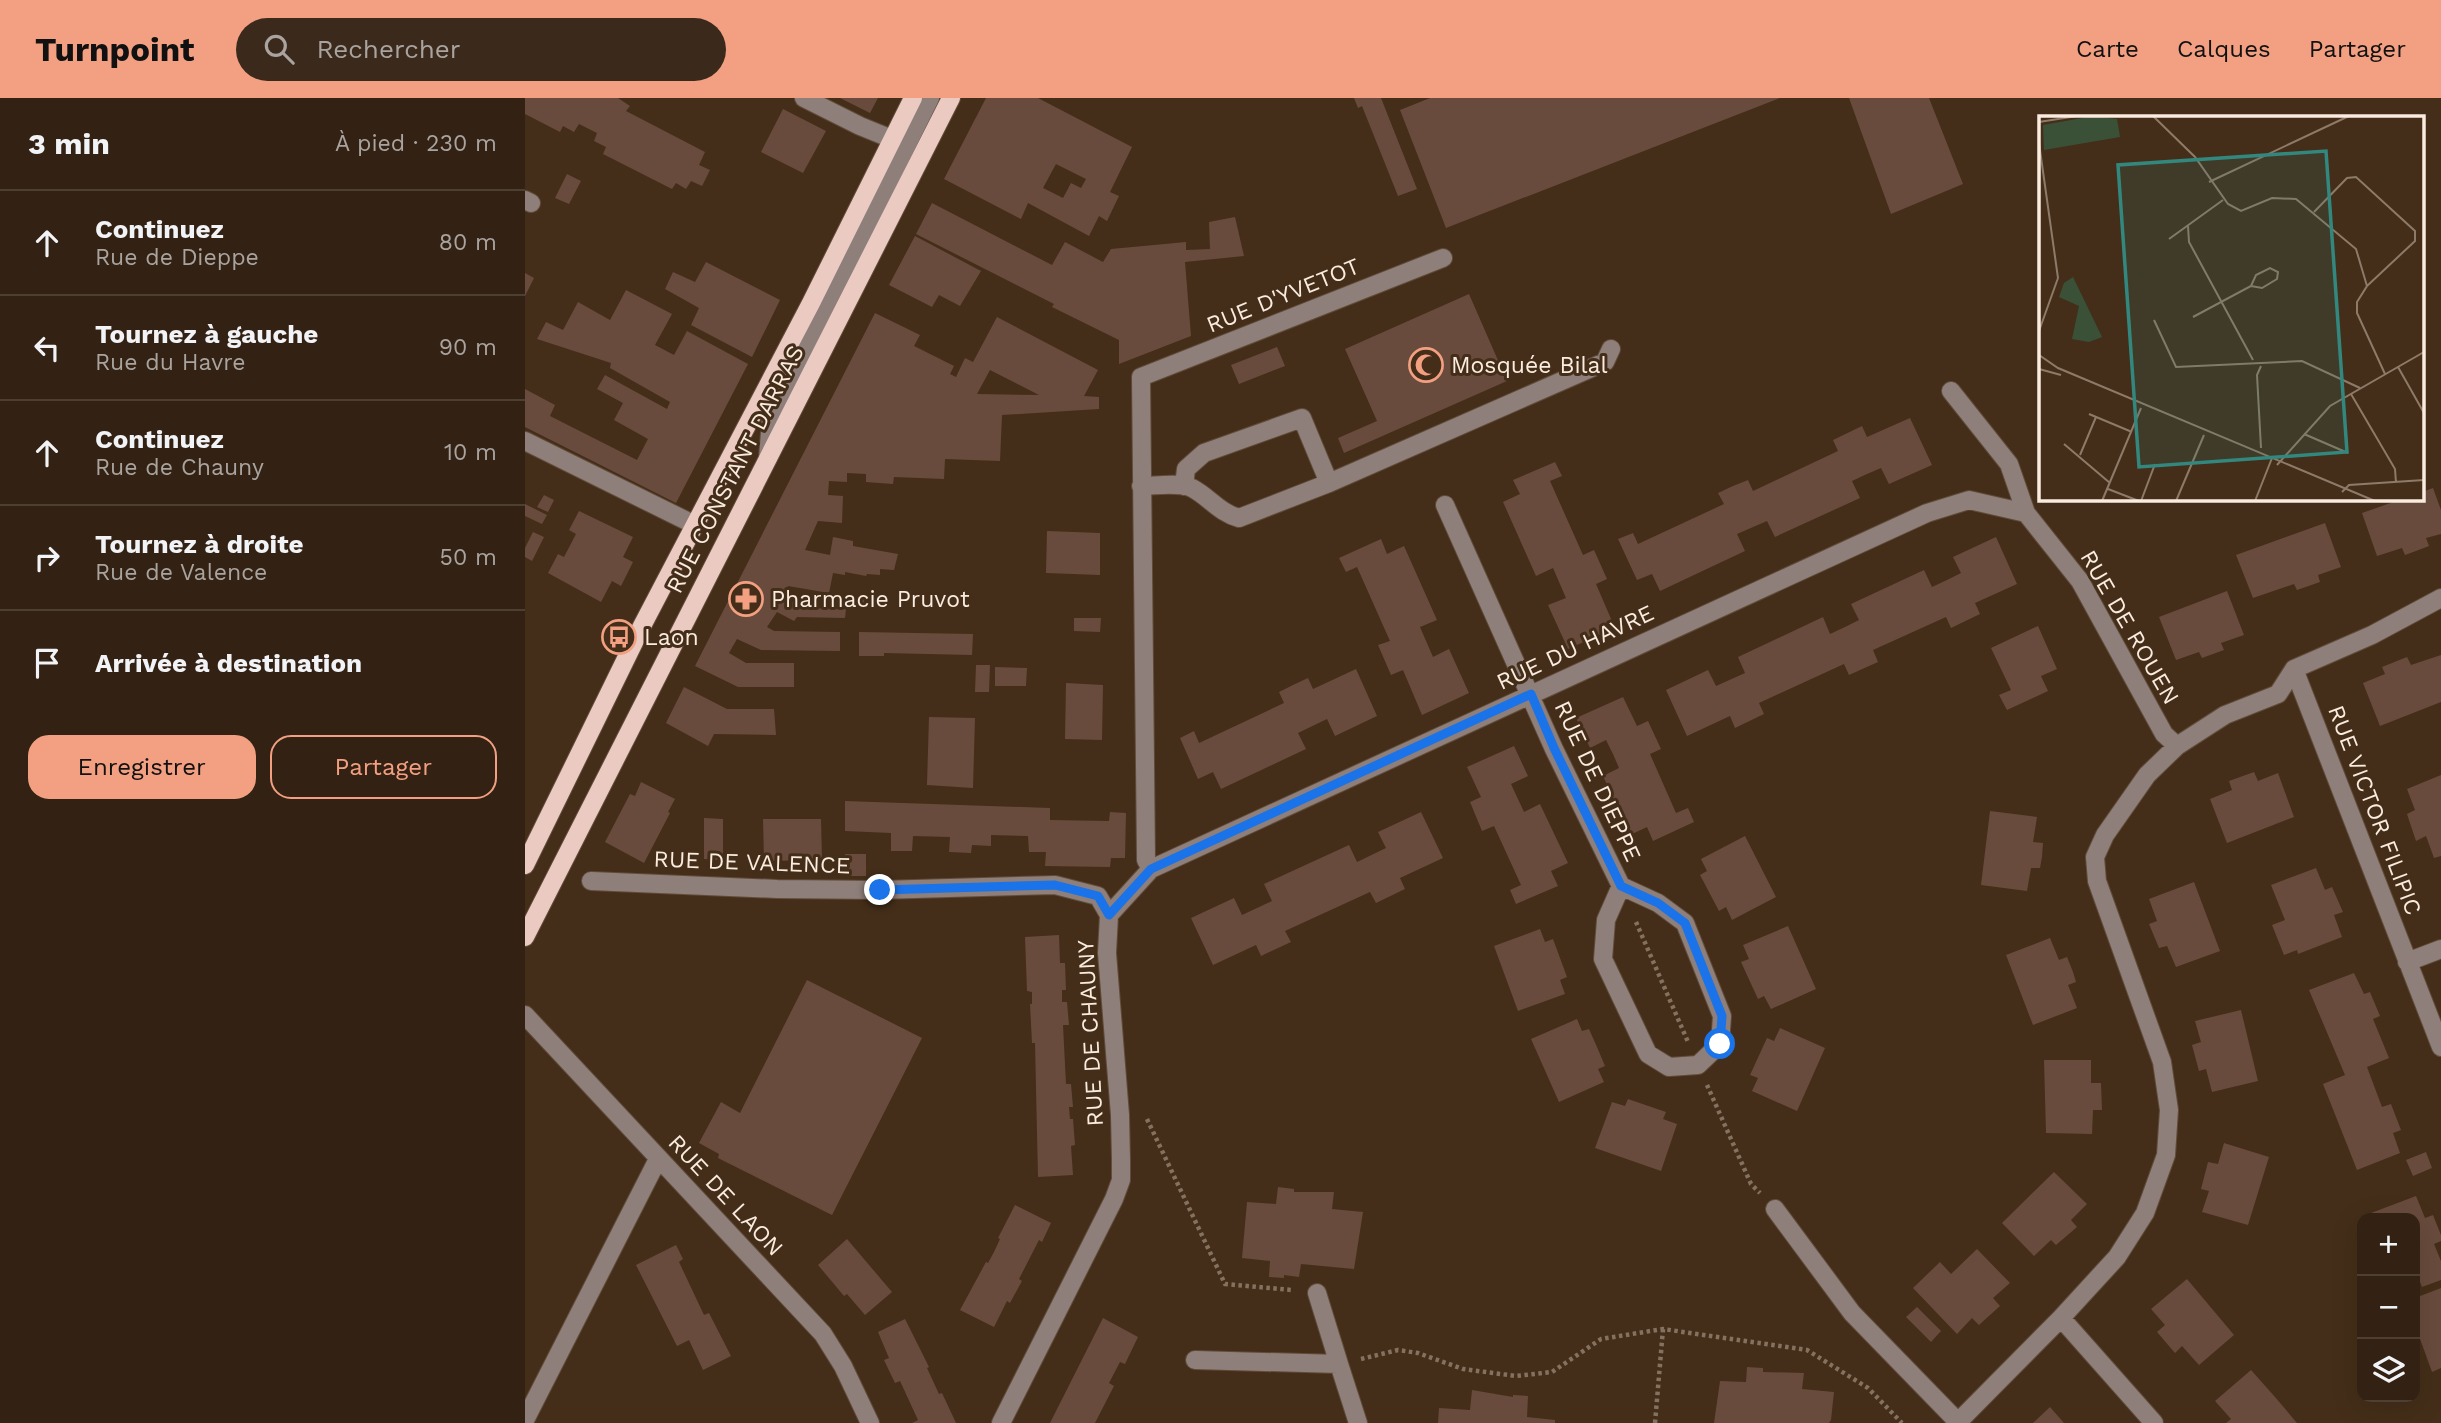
<!DOCTYPE html>
<html lang="fr">
<head>
<meta charset="utf-8">
<style>
  :root { --surface:#332213; --page:#3b2a1c; --text:#f1f3f6; --muted:#a9a4a0; --line:#4e3f33; --accent:#f2a081 }
  body { margin:0; font-family:"Work Sans",sans-serif; background:var(--page); color:var(--text) }
  .controls { position:absolute; right:21px; bottom:21px; display:grid; overflow:hidden; border-radius:14px; box-shadow:0 7px 28px #0002 }
  .controls button { width:63px; height:63px; display:grid; place-items:center; padding:0; border:0; border-bottom:2px solid var(--line); background:var(--surface); color:var(--text); font:35px sans-serif }
  .stop { position:absolute; width:21px; height:21px; margin:-16px; border:5px solid #1a73e8; border-radius:50%; background:#fff }
  .stop.end { background:#1a73e8; border-color:#fff; box-shadow:0 2px 7px #0008 }
  .list { margin:0; padding:0; list-style:none }
  h2 { display:flex; justify-content:space-between; align-items:center; height:91px; margin:0; padding:0 28px; font-size:30px }
  h2 small { font-size:23px; font-weight:400; color:var(--muted) }
  .list li { display:grid; grid-template-columns:46px 1fr auto; gap:21px; align-items:center; box-sizing:border-box; height:105px; padding:0 28px; border-top:2px solid var(--line) }
  .list b { display:block; font-size:26px; white-space:nowrap }
  .list p { margin:0; font-size:23px; white-space:nowrap; color:var(--muted) }
  .list em { font-size:23px; font-style:normal; color:var(--muted) }
  .actions { display:flex; gap:14px; padding:21px 28px }
  .actions a { flex:1; padding:16px 0; border:2px solid var(--accent); border-radius:21px; text-align:center; font-size:24px; color:var(--accent) }
  .actions .main { background:var(--accent); color:#111 }
  .icon { flex:none; width:38px; height:38px; fill:none; stroke:currentColor; stroke-width:2; stroke-linecap:round; stroke-linejoin:round }
  .map { position:relative; flex:none; width:1916px; height:1325px; overflow:hidden }
  header { display:flex; align-items:center; gap:42px; box-sizing:border-box; height:98px; padding:0 35px; background:var(--accent); color:#111 }
  header strong { font-size:33px }
  nav { display:flex; gap:38px; margin-inline-start:auto; font-size:24px }
  .search { width:490px; height:63px; background:var(--page); display:flex; align-items:center; gap:18px; box-sizing:border-box; padding:0 24px; border-radius:38px; color:var(--muted); font-size:26px }
  main { display:flex }
  aside { flex:1; background:var(--surface) }
  .map>svg:first-child { display:block }
</style>
</head>
<body>
<header>
<strong>Turnpoint</strong>
<div class="search"><svg class="icon" aria-label="search" viewBox="0 0 24 24"><circle cx="10" cy="10" r="6"/><path d="M15 15l6 6"/></svg>Rechercher</div>
<nav><a>Carte</a><a>Calques</a><a>Partager</a></nav>
</header>
<main>
<aside>
<h2>3 min<small>À pied · 230 m</small></h2>
<ul class="list">
<li><svg class="icon" aria-label="ahead" viewBox="0 0 24 24"><path d="M12 20V5M6 11l6-6 6 6"/></svg><div><b>Continuez</b><p>Rue de Dieppe</p></div><em>80 m</em></li>
<li><svg class="icon" aria-label="left" viewBox="0 0 24 24"><path d="M17 20v-9H6M10 6l-5 5 5 5"/></svg><div><b>Tournez à gauche</b><p>Rue du Havre</p></div><em>90 m</em></li>
<li><svg class="icon" aria-label="ahead" viewBox="0 0 24 24"><path d="M12 20V5M6 11l6-6 6 6"/></svg><div><b>Continuez</b><p>Rue de Chauny</p></div><em>10 m</em></li>
<li><svg class="icon" aria-label="right" viewBox="0 0 24 24"><path d="M7 20v-9h11M14 6l5 5-5 5"/></svg><div><b>Tournez à droite</b><p>Rue de Valence</p></div><em>50 m</em></li>
<li><svg class="icon" aria-label="arrive" viewBox="0 0 24 24"><path d="M6 21V4h12l-3 4 3 4H6"/></svg><div><b>Arrivée à destination</b></div></li>
</ul>
<div class="actions"><a class="main">Enregistrer</a><a>Partager</a></div>
</aside>
<div class="map">
<svg width="1916" height="1325" viewBox="0 0 1916 1325">
  <rect width="100%" height="100%" fill="#442e19"/>
  <path fill="#684b3c" fill-rule="evenodd" d="M0,0H93L105,8L101,13L180,54L174,67L185,72L177,88L166,83L161,91L151,85L147,91L78,56L81,49L69,43L72,35L54,26L49,34L38,28L35,34L0,16Z
    M315,0H353L345,15Z
    M461,0H513L607,49L585,94L594,98L582,123L574,118L564,138L503,105L496,121L419,81ZM531,66L561,81L556,90L546,85L538,100L518,90Z
    M829,0H856L892,91L873,98L837,8L833,10Z
    M905,0H1255L921,130L875,12Z
    M1324,0H1404L1438,86L1366,116Z
    M258,11L301,33L278,75L236,54Z
    M42,76L56,83L44,106L30,100Z
    M407,105L527,167L540,144L578,164L586,151L661,144V152L685,151L684,124L710,119L719,158L660,164L666,238L594,266V242L527,209L529,206L391,136Z
    M390,138L456,173L435,208L414,197L407,209L364,187Z
    M181,164L255,202L227,259L166,227L174,210L140,191L148,174L170,184Z
    M0,175L9,180L0,198Z
    M101,192L147,216L130,247L149,257L162,233L223,266L151,405L0,329V291L30,307L25,318L112,362L123,341L89,322L98,305L72,291L80,277L142,311L145,304L85,270L86,265L12,241L21,224L38,232L53,204L85,222Z
    M944,196L982,283L819,355L813,340L852,323L820,251Z
    M350,215L395,237L389,248L429,268L425,276L431,279L440,260L448,264L472,219L573,272L559,298L574,299V311L477,317L475,363L420,361L419,381L369,379L368,386L341,384V376L322,375V384L304,383L303,397L318,398L317,425L293,423L280,452L305,457L308,439L328,443V448L373,456L369,472L355,471V477L342,476L341,478L320,474V477L308,475L304,495L263,488L258,499L280,510L321,511L320,520L272,519L269,523L252,514L242,529L249,533L315,534V553L236,552L212,541L204,555L221,565H269V589H213L170,568ZM465,272L514,297L452,296Z
    M752,249L760,268L714,286L706,267Z
    M1385,320L1407,367L1364,386L1356,370L1342,376L1327,383L1335,400L1250,439L1242,423L1212,436L1220,453L1135,493L1127,476L1112,482L1093,441L1108,435L1113,446L1199,406L1193,395L1208,388L1223,382L1228,393L1313,353L1308,342L1337,328L1342,339Z
    M1030,364L1037,378L1025,383L1058,457L1069,452L1082,481L1071,486L1090,530L1043,551L1023,507L1041,500L1028,470L1011,478L978,404L995,396L988,382Z
    M1908,390L1916,412V436L1901,440L1904,448L1891,453L1880,457L1877,450L1852,458L1837,415L1877,401H1897V394Z
    M19,397L29,402L23,414L12,409Z
    M0,406L22,417L17,426L0,418Z
    M54,413L108,439L98,459L108,464L96,488L87,483L76,504L23,475L33,456L39,459L51,436L44,432Z
    M1800,425L1816,469L1793,477L1795,484L1772,492L1769,486L1728,500L1711,457Z
    M522,433L575,435V477L521,475Z
    M8,434L19,439L7,463L0,459V450Z
    M1471,439L1492,486L1450,505L1455,516L1426,530L1421,519L1348,552L1353,564L1324,577L1319,566L1234,605L1239,616L1210,630L1205,618L1162,638L1141,592L1183,572L1191,588L1220,575L1213,559L1298,519L1305,536L1320,529L1334,522L1326,506L1399,472L1407,489L1422,482L1436,475L1428,459Z
    M856,441L862,456L879,448L912,522L895,529L908,559L924,551L944,595L897,617L878,572L866,577L853,547L865,543L832,469L821,474L814,460Z
    M1702,493L1719,537L1696,545L1699,552L1677,560L1674,554L1651,562L1634,519Z
    M317,498H340V510H316Z
    M549,520H576L575,534L549,533Z
    M1513,528L1532,571L1516,578L1523,593L1482,612L1474,597L1486,592L1466,550Z
    M334,534L448,536L447,557L359,555V558H334Z
    M1916,557V604L1855,628L1838,585L1860,576L1857,569L1882,559L1886,567Z
    M451,567H465L464,594H450Z
    M470,569L502,570L501,588H470Z
    M831,571L852,618L810,638L802,621L773,635L781,651L696,691L688,674L673,681L655,640L669,633L674,645L759,605L754,594L768,587L783,580L788,591Z
    M541,585L578,587L577,642L540,641Z
    M159,589L202,611H249L251,637L189,636L183,648L141,625Z
    M1098,599L1112,628L1123,623L1136,651L1125,656L1151,715L1163,710L1169,724L1128,743L1122,729L1105,737L1078,678L1094,670L1088,656L1081,642L1065,650L1051,620Z
    M404,619L450,620L448,690L402,687Z
    M989,648L1003,678L986,686L992,699L999,714L1015,706L1043,765L1026,773L1033,788L991,806L985,792L996,787L969,728L957,733L945,704L956,699L942,669Z
    M1729,674L1733,683L1753,675L1769,719L1702,745L1685,701L1707,692L1704,683Z
    M1916,677V758L1909,760L1901,738L1891,743L1882,716L1890,712L1882,691Z
    M116,684L150,701L143,714L145,715L119,765L80,744L105,696L110,698Z
    M320,703L525,710V722L584,723L585,714L601,715L600,760H586L585,769L520,768L521,754H504L503,738L466,737V748L447,747L446,755L424,754L425,739L388,738L387,753H366V735L320,733Z
    M1465,713L1512,719L1508,744L1518,745L1517,759L1515,770H1506L1502,793L1456,787Z
    M896,714L918,760L875,780L880,791L851,805L845,794L760,833L766,844L736,858L731,847L688,867L666,820L709,800L717,817L747,803L739,786L824,747L832,764L861,750L853,734Z
    M179,720L198,721V762L179,761Z
    M238,721H296L297,762L239,763Z
    M1220,738L1251,799L1207,822L1201,809L1194,813L1175,777L1182,773L1176,761Z
    M320,756H341V778H320Z
    M1791,770L1800,792L1807,789L1818,814L1809,817L1817,839L1773,856L1772,852L1759,857L1747,827L1760,822L1746,787Z
    M1669,784L1695,853L1651,869L1642,848L1634,850L1624,826L1632,823L1624,801Z
    M1263,828L1291,891L1246,911L1239,898L1233,901L1216,864L1224,861L1218,847Z
    M1015,831L1020,844L1028,841L1042,879L1035,882L1040,896L993,913L969,848Z
    M534,837L535,865H540L541,892H537V904H542L544,927H538L541,986H546L548,1009H544L545,1021H548L550,1047L546,1048L548,1077L513,1079L510,945H507L505,906H507V894L502,893L500,839Z
    M1525,840L1534,862L1542,859L1548,874L1551,884L1543,887L1552,910L1508,927L1481,857Z
    M1829,875L1839,896L1845,894L1855,918L1848,921L1864,960L1842,969L1857,1009L1866,1006L1876,1032L1868,1035L1875,1055L1832,1072L1798,986L1820,977L1784,892Z
    M282,882L397,940L307,1117L193,1060L194,1056L174,1045L196,1004L215,1015Z
    M1716,912L1733,983L1687,994L1681,971L1674,973L1667,947L1676,944L1670,923Z
    M1052,921L1057,933L1064,931L1072,949L1080,968L1073,971L1079,984L1034,1004L1006,941Z
    M1255,930L1300,950L1272,1013L1227,993L1233,980L1225,977L1242,940L1249,943Z
    M1519,962H1566V985H1576L1577,1012H1568L1567,1036L1521,1035Z
    M1103,1001L1141,1014L1138,1021L1152,1026L1136,1073L1070,1050L1087,1004L1100,1008Z
    M1699,1045L1744,1059L1723,1127L1677,1114L1684,1093L1676,1091L1683,1064L1693,1066Z
    M1901,1054L1907,1070L1888,1078L1881,1062Z
    M1529,1074L1562,1106L1546,1122L1552,1129L1531,1147L1526,1142L1509,1158L1477,1125Z
    M753,1089L769,1091V1094H809L807,1111L838,1114L829,1171L776,1166L774,1179L759,1177V1180L744,1179L745,1163L717,1160L722,1104L751,1106Z
    M1891,1098L1900,1120L1908,1117L1916,1137V1143L1909,1146L1916,1163V1182L1897,1189L1892,1176L1890,1177V1120H1848L1846,1115Z
    M490,1107L526,1125L517,1144L514,1142L494,1181L497,1183L485,1205L482,1203L469,1229L435,1212L461,1164L463,1165L469,1154L475,1141L473,1140Z
    M322,1141L367,1194L340,1217L322,1196L319,1198L293,1167Z
    M151,1147L158,1161L154,1164L179,1217L184,1215L206,1258L178,1272L164,1242L152,1248L111,1167Z
    M1452,1151L1485,1185L1468,1200L1475,1208L1454,1227L1447,1220L1432,1236L1388,1190L1415,1164L1426,1176Z
    M1662,1181L1709,1237L1674,1267L1657,1248L1650,1255L1632,1234L1640,1227L1626,1211Z
    M1916,1190V1270L1907,1274L1890,1227V1200Z
    M1392,1209L1416,1233L1406,1244L1381,1219Z
    M578,1220L613,1239L600,1266L595,1264L584,1285L589,1288L570,1325H525Z
    M380,1221L404,1269L402,1270L414,1296L417,1295L431,1325H387L393,1322L375,1283L370,1285L359,1262L364,1260L353,1234Z
    M1222,1269L1238,1270V1274L1279,1275L1277,1291L1309,1294L1306,1322L1304,1325H1189L1195,1283L1221,1284Z
    M1726,1272L1750,1299L1772,1325H1701L1706,1321L1690,1303Z
    M947,1292L988,1299V1297L1003,1298L1002,1319L1030,1322V1325H913L914,1310L945,1312Z
    M1525,1309L1539,1325H1508Z"/>
  <g fill="none" stroke-linecap="round" stroke-linejoin="round">
    <g stroke="#614c39" stroke-width="20">
      <path id="minor" d="M279,0L335,28L367,41
        M0,102L6,105
        M1426,293L1484,366L1501,415L1555,483L1639,636L1652,648
        M0,343L168,426
        M243,360L246,322L405,0
        M804,385L1080,264L1086,251
        M616,388C631,388 653,384 667,390C684,399 695,415 714,420L804,385L777,320L679,355L661,371L659,388
        M920,407L1029,651L1096,788L1133,805L1160,825L1197,918L1195,946L1173,967L1144,969L1123,956L1078,861L1081,822L1096,788
        M1769,571L1916,949
        M626,771L1402,415L1444,402L1501,415
        M66,783L252,791L355,792L530,787L573,798L584,817
        M1882,864L1916,851
        M0,917L298,1236L318,1268L345,1325
        M1250,1111L1327,1215L1433,1324
        M792,1195L814,1266
        M1536,1220L1629,1325
        M670,1262L814,1266L833,1325
        M0,1322L133,1061
        M476,1325L589,1101L596,1082V1062L595,1017L582,855L584,817L626,771L621,762L616,279L918,160
        M1432,1325L1536,1220L1592,1159L1620,1115L1641,1057L1644,1012L1637,964L1572,783L1570,759L1580,737L1622,677L1652,648L1700,617L1753,596L1769,571L1847,537L1916,500"/>
    </g>
    <g stroke="#614c39" stroke-width="20">
      <path id="major" d="M0,767L117,528L286,205L388,0
        M0,839L426,0"/>
    </g>
    <path stroke="#84715f" stroke-width="4.5" stroke-dasharray="3.5 3.5" stroke-linecap="butt" d="M1111,824L1163,944
      M1182,987L1226,1086L1235,1095
      M622,1021L700,1186L767,1192
      M836,1261L873,1252L893,1255L938,1271L991,1278L1027,1274L1076,1241L1138,1231L1282,1252L1343,1290L1377,1325
      M1130,1325L1138,1231"/>
    <use href="#minor" stroke="#8f7f7b" stroke-width="18"/>
    <use href="#major" stroke="#ebcac2" stroke-width="18"/>
  </g>
  <g fill="none" stroke-linecap="round" stroke-linejoin="round">
    <path stroke="#1a73e8" stroke-width="9" d="M355,792L530,787L573,798L584,817L626,771L1006,596L1029,650L1096,788L1133,805L1160,825L1197,918L1195,946"/>
  </g>
  <defs>
    <g id="mosque-ring" transform="scale(1.75)"><circle r="9.5" fill="#442e19" stroke="#f2a081" stroke-width="1.5"/><path d="M3.5-4.9A6 6 0 1 0 3.5 4.9A5 5 0 1 1 3.5-4.9Z" fill="#f2a081"/></g>
    <g id="pharmacy-ring" transform="scale(1.75)"><circle r="9.5" fill="#442e19" stroke="#f2a081" stroke-width="1.5"/><path d="M-2-6h4v4h4v4h-4v4h-4v-4h-4v-4h4Z" fill="#f2a081"/></g>
    <g id="bus-ring" transform="scale(1.75)"><circle r="9.5" fill="#442e19" stroke="#f2a081" stroke-width="1.5"/><path d="M-5-6H5V4H4V6H2V4H-2V6H-4V4H-5ZM-3.5-4V0h7V-4ZM-3.5 1.2v1.5H-2V1.2ZM2 1.2v1.5H3.5V1.2Z" fill="#f2a081"/></g>
  </defs>
  <g fill-rule="evenodd">
    <use href="#mosque-ring" x="901" y="267"/>
    <use href="#pharmacy-ring" x="221" y="501"/>
    <use href="#bus-ring" x="94" y="539"/>
  </g>
  <g text-anchor="middle" stroke-width="6" stroke-linejoin="round" paint-order="stroke">
    <g font-size="23" fill="#faecdf" stroke="#442e19">
      <text transform="translate(758 197) rotate(-22)" y="8">RUE D'YVETOT</text>
      <text transform="translate(210 371) rotate(-63)" y="8">RUE CONSTANT DARRAS</text>
      <text transform="translate(1605 529) rotate(60)" y="8">RUE DE ROUEN</text>
      <text transform="translate(1050 549) rotate(-25)" y="8">RUE DU HAVRE</text>
      <text transform="translate(1073 683) rotate(65)" y="8">RUE DE DIEPPE</text>
      <text transform="translate(1850 712) rotate(69)" y="8">RUE VICTOR FILIPIC</text>
      <text transform="translate(227 764) rotate(2)" y="8">RUE DE VALENCE</text>
      <text transform="translate(565 935) rotate(-93)" y="8">RUE DE CHAUNY</text>
      <text transform="translate(201 1097) rotate(47)" y="8">RUE DE LAON</text>
    </g>
    <g font-size="23" fill="#faecdf" stroke="#442e19" text-anchor="start">
      <text x="926" y="275">Mosquée Bilal</text>
      <text x="246" y="509">Pharmacie Pruvot</text>
      <text x="119" y="547">Laon</text>
    </g>
  </g>
  <g transform="translate(1514 18)">
    <rect width="385" height="385" fill="#442e19"/>
    <path d="M54,0L78,3L81,21L5,34L4,9ZM34,161L63,221L50,226L33,223L40,190L20,181L25,167Z" fill="#3a5137"/>
    <path fill="none" stroke="#8d7a68" stroke-width="2" d="M114,0L156,41L189,88L202,95L233,82L257,83L317,133L328,170L318,186V197L346,258M0,6L38,0M0,27L19,162L0,215M170,66L310,0M275,96L308,62L317,61L376,115V125L328,170M149,110L150,126L214,244M130,123L184,84M154,201L212,170L217,159L231,152L239,156L238,163L223,172L212,170M115,204L137,251L263,245L321,272M0,239L19,252L336,385M222,250L218,259L222,332M359,251L385,297M0,253L22,259M312,278L356,353L357,367M50,298L93,316M265,318L309,337M25,328L71,367M41,339L57,301M238,349L291,290L385,236M69,373L100,385M303,376L310,369L385,364M63,385L102,292M102,385L116,348M137,385L165,319M216,385L233,342"/>
    <path fill="#32887f" fill-opacity="0.15" stroke="#32887f" stroke-width="3.5" d="M287,35L308,336L100,351L79,49Z"/>
    <rect width="385" height="385" fill="none" stroke="#faecdf" stroke-width="3.5"/>
  </g>
</svg>
<div class="controls">
<button>+</button>
<button>−</button>
<button><svg class="icon" aria-label="layers" viewBox="0 0 24 24"><path d="M12 4l9 5-9 5-9-5zM3 14l9 5 9-5"/></svg></button>
</div>
<div class="stop" style="left:1195px;top:946px"></div>
<div class="stop end" style="left:355px;top:792px"></div>
</div>
</main>
</body>
</html>
